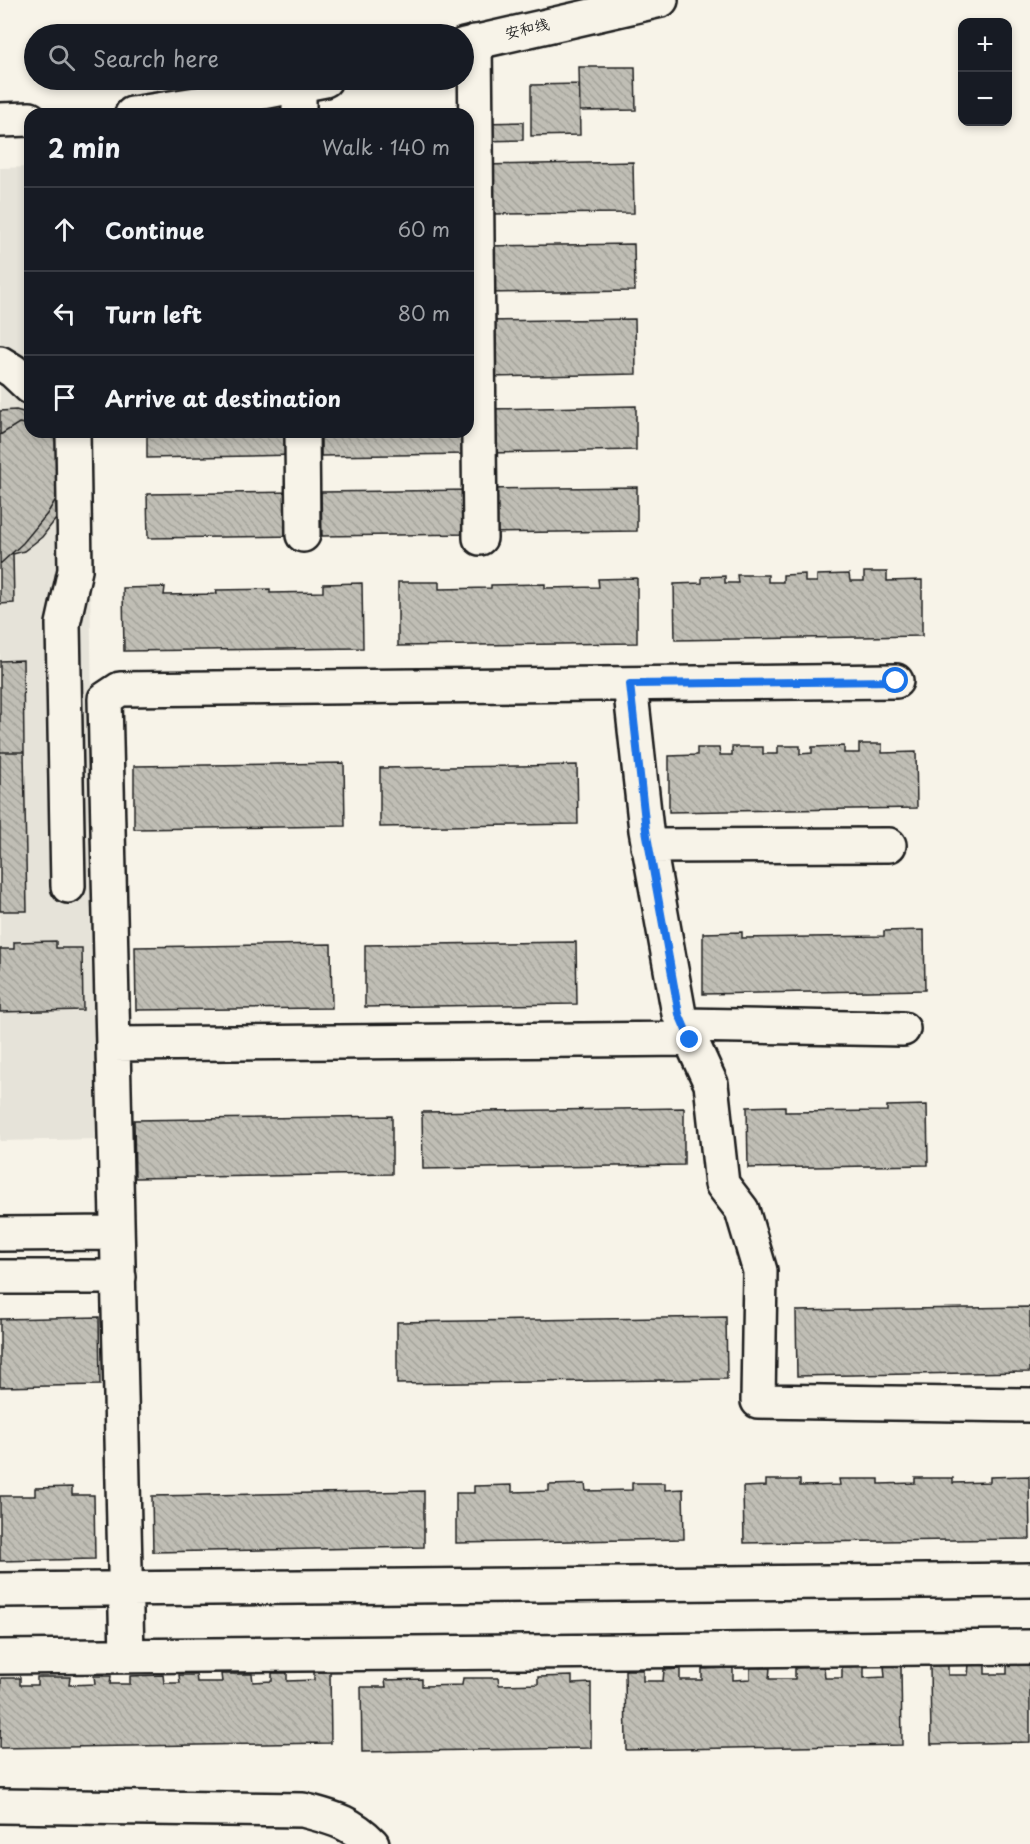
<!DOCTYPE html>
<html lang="en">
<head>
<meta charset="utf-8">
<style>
  :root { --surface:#171b24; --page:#242831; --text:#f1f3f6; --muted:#9ea1a6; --line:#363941 }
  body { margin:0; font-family:"Playpen Sans","LXGW WenKai TC",sans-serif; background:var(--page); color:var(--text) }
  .controls { position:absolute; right:18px; top:18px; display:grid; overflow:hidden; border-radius:12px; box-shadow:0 3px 9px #0003 }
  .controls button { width:54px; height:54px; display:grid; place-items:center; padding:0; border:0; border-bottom:2px solid var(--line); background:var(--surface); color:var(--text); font:30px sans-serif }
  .stop { position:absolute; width:18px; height:18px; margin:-14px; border:4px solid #1a73e8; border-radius:50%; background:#fff }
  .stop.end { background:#1a73e8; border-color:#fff; box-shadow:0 2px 6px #0008 }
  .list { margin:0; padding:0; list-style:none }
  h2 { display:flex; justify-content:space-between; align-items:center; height:78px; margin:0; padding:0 24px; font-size:26px }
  h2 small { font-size:20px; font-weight:400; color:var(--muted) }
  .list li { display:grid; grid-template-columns:39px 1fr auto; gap:18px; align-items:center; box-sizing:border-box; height:84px; padding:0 24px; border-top:2px solid var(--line) }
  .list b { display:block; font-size:22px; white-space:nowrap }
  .list em { font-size:20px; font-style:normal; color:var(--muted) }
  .icon { flex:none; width:33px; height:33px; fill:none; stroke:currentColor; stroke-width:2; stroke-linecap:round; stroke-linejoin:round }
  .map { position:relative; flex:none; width:1030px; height:1844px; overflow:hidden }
  .search { position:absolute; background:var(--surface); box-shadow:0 3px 9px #0003; left:24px; top:24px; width:450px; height:66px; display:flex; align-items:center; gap:15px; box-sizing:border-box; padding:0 21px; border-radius:33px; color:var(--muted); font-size:22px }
  .panel { position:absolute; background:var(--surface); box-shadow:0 3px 9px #0003; left:24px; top:108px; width:450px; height:330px; border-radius:18px }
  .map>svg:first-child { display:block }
</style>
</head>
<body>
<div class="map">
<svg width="1030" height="1844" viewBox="0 0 1030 1844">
  <defs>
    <pattern id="building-back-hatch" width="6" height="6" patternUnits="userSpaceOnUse" patternTransform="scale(1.5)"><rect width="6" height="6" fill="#c0beb5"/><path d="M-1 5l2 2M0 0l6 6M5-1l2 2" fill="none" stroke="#a4a39b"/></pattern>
  </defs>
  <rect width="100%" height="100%" fill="#f7f3e8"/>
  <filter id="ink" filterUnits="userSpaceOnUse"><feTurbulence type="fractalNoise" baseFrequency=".0167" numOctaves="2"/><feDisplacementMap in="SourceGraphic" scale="12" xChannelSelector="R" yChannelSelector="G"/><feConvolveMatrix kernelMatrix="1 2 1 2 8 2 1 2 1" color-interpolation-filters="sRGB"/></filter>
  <g filter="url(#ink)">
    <path fill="#e6e3d9" d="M30,167V432H88L98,1139L0,1141V168Z"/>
    <path fill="url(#building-back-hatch)" stroke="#1c1c1c" stroke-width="1.5" d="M579,67H635L636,110L580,111Z
      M579,84L580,135L531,136V85Z
      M523,122V140L483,141V123Z
      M633,162L634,213L484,214V165Z
      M634,244L635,291L485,293V246Z
      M635,319L636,374L486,377V321Z
      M636,406V450L487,453V409Z
      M16,410L30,414V432L55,433L63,458L59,515L42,537L24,551L13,554L14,603L0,604V411Z
      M19,423L30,425V432H48L60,445L62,489L47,514L23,543L0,564V435Z
      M147,432H296V455L147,458Z
      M321,432H468L470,454L321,456Z
      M637,487V531L488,533L487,489Z
      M471,490V534L322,536L321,492Z
      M296,492L297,536L148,538L147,494Z
      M864,572H887V581L922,580V636L675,640L674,584L702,583V577L725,576V583H738L737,575H768V582H783V575L805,574V582H817V575L849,574L850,581H864Z
      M637,578V643L398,646V582H439V589L491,588V585L545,584V588L599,587L598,579Z
      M362,583L363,648L124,651L123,588L165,587L164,595L217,594L216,590L270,589V593L323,592V584Z
      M23,660L24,752H0V661Z
      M859,744H882V753L916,752L917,808L669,812V756L697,755V748H719L720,755H732V747H763V754H778V746H800V754L812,753V747L844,746V753H859Z
      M0,752H24L27,911H0Z
      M344,763L345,826L134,829V766Z
      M577,765L578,824L380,827V768Z
      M924,930L925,990L703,994V933L742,932V938L884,936V931Z
      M56,941V948H82L83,1010L0,1012V949H14V942Z
      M576,942L577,1004L365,1007V945Z
      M331,944L332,1008L136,1010L135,947Z
      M927,1105L928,1165L748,1168L747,1107L785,1106V1112L887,1111V1106Z
      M684,1108V1165L423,1169L422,1112Z
      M392,1116V1174L135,1178L134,1120Z
      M1030,1307V1372L797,1376L796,1311Z
      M99,1317L100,1385L0,1387V1319Z
      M726,1317L727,1379L397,1384V1322Z
      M1029,1476L1030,1539L744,1543L743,1487L766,1486V1480H800V1486L840,1485L839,1479H879V1484L915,1483V1478H953V1483L990,1482V1477Z
      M632,1483H665V1490L683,1489L684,1539L456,1543V1493H474V1486L512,1485V1492L549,1491V1485L585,1484L586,1491L632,1490Z
      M72,1487V1495H94L95,1559L0,1561V1496H35V1488Z
      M424,1491V1547L153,1552L152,1496Z
      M1007,1663H1030V1742L931,1744L930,1664H948V1675H968L969,1664H985V1674H1007Z
      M864,1666V1678L885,1677L884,1666H901L902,1745L626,1750L625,1670H643V1681H663L664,1670L680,1669V1680H702V1669L733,1668V1680L750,1679V1668H770L769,1679H795V1668L824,1667L825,1678H842V1667Z
      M314,1672H330L331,1743L0,1748L1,1678H20V1685H37V1677H70L69,1685L95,1684L94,1676H111L110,1684H130V1676L163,1675L164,1683H180L179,1675H196L197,1682H222L221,1674H252L253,1682L272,1681V1673H287V1681L314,1680Z
      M572,1676V1684L591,1683V1748L362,1752L361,1687H386L385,1680L422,1679V1686L462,1685L463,1678H498L499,1685L538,1684V1677Z"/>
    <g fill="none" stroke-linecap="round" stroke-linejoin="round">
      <g stroke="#1c1c1c" stroke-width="38">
        <path id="minor" d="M475,42L480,538
          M299,85V114
          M0,363L13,371L30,387
          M302,432L303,535
          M630,684L646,830L679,1014L711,1084L722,1184L742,1210L760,1271L758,1401L1030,1405
          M648,846L889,845
          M68,886L63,624L75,570L73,432
          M683,1025L903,1029
          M113,1044L690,1039
          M0,1234L117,1233
          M0,1277H119
          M0,1590L1030,1580
          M127,1656L105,699L120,689L896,681
          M0,1657L1030,1647
          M0,1806L303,1810C332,1818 350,1821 372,1844"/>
      </g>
      <g stroke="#1c1c1c" stroke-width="38">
        <path id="major" d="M464,45L661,0
          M132,114L222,100L325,80
          M0,120L30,119"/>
      </g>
      <use href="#minor" stroke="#f7f3e8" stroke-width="33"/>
      <use href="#major" stroke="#f7f3e8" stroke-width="33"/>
    </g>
  </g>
  <g fill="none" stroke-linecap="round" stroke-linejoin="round" filter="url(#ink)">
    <path stroke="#1a73e8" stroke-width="8" d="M690,1040L679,1014L646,830L630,684L896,681"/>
  </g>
  <g text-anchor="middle" stroke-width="4.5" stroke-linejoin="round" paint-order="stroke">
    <g font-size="15" fill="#1c1c1c" stroke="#f7f3e8">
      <text transform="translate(527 29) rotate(-13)" y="5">安和线</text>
    </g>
  </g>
</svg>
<div class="controls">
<button>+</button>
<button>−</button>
</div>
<div class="stop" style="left:896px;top:681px"></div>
<div class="stop end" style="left:690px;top:1040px"></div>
<div class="search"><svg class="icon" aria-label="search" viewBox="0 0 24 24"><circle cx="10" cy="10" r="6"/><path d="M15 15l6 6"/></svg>Search here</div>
<section class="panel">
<h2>2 min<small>Walk · 140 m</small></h2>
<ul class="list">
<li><svg class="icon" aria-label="ahead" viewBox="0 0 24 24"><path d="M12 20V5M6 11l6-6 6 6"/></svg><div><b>Continue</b></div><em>60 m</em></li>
<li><svg class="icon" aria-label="left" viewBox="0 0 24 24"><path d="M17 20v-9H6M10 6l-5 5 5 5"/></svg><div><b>Turn left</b></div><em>80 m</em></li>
<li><svg class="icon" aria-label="arrive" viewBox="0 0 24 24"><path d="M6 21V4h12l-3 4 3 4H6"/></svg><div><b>Arrive at destination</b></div></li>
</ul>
</section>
</div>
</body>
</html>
